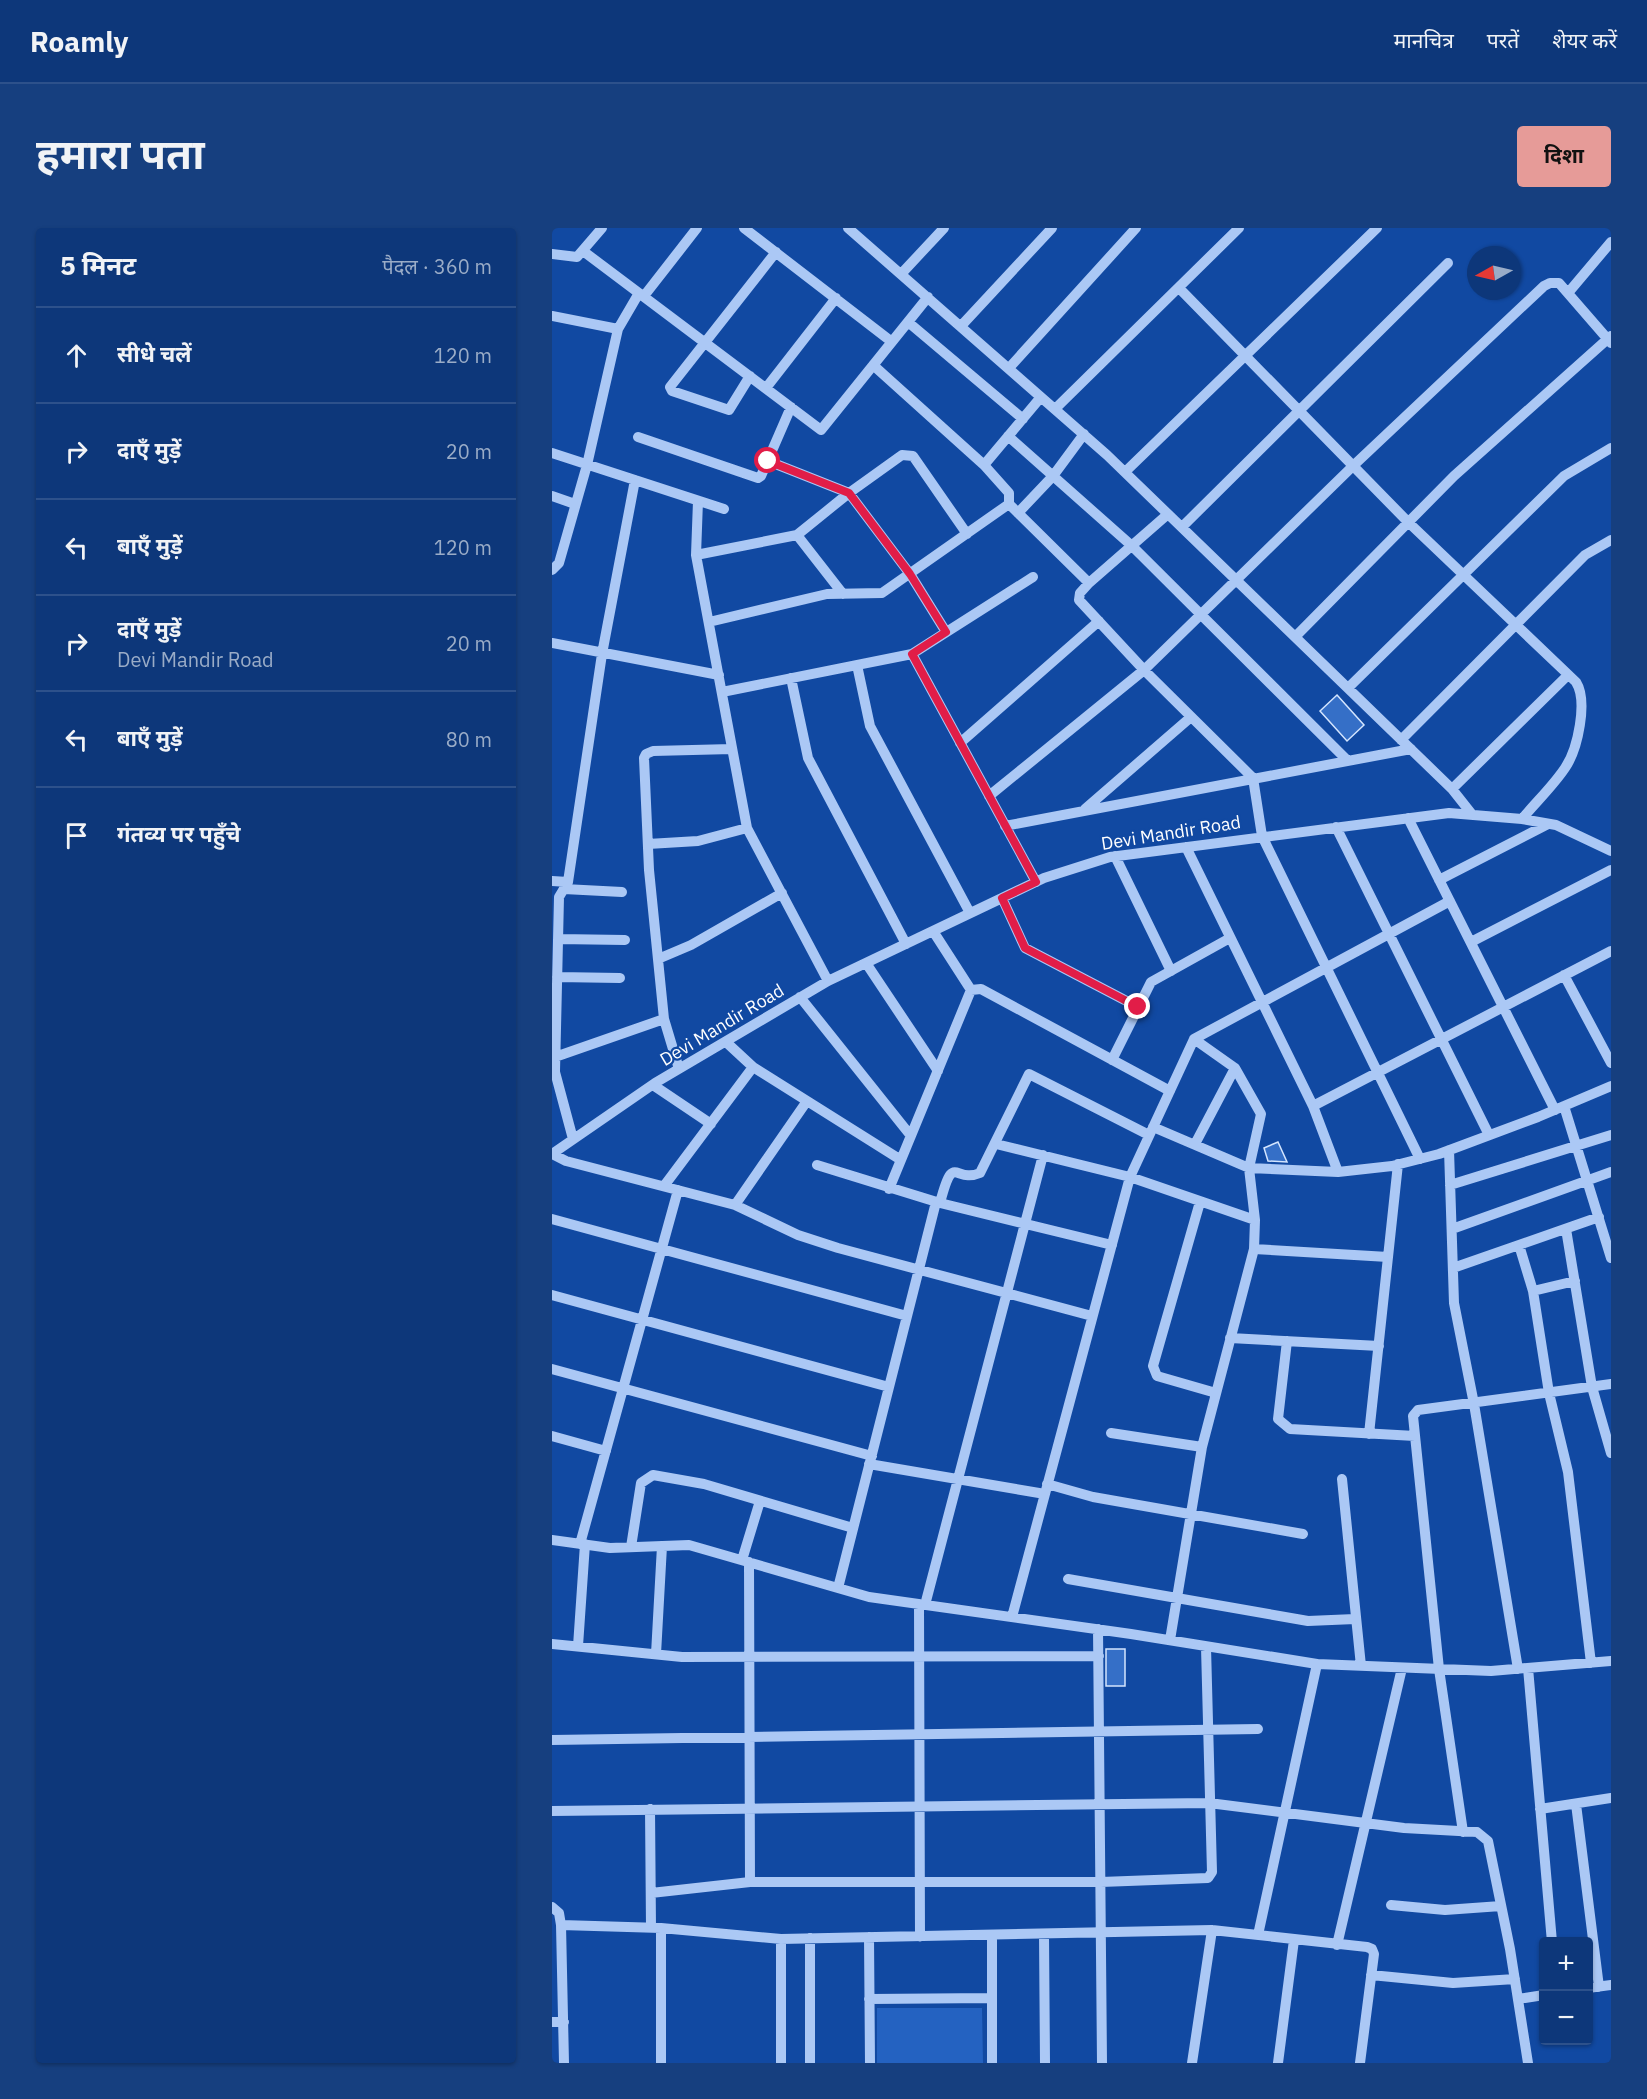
<!DOCTYPE html>
<html lang="hi">
<head>
<meta charset="utf-8">
<style>
  :root { --surface:#0d377a; --page:#163f7f; --text:#f1f3f6; --muted:#9aacc7; --line:#2d518b; --accent:#e69b98 }
  body { margin:0; font-family:"IBM Plex Sans","Noto Sans Devanagari",sans-serif; background:var(--page); color:var(--text) }
  .controls { position:absolute; right:18px; bottom:18px; display:grid; overflow:hidden; border-radius:6px; box-shadow:0 2px 4px #0004 }
  .controls button { width:54px; height:54px; display:grid; place-items:center; padding:0; border:0; border-bottom:2px solid var(--line); background:var(--surface); color:var(--text); font:30px sans-serif }
  .compass { position:absolute; left:915px; top:18px; width:54px; height:54px; border-radius:50%; background:var(--surface); box-shadow:0 2px 4px #0004; rotate:262deg }
  .stop { position:absolute; width:18px; height:18px; margin:-14px; border:4px solid #e11d48; border-radius:50%; background:#fff }
  .stop.end { background:#e11d48; border-color:#fff; box-shadow:0 2px 6px #0008 }
  .list { margin:0; padding:0; list-style:none }
  h2 { display:flex; justify-content:space-between; align-items:center; height:78px; margin:0; padding:0 24px; font-size:26px }
  h2 small { font-size:20px; font-weight:400; color:var(--muted) }
  .list li { display:grid; grid-template-columns:39px 1fr auto; gap:18px; align-items:center; box-sizing:border-box; height:96px; padding:0 24px; border-top:2px solid var(--line) }
  .list b { display:block; font-size:22px; white-space:nowrap }
  .list p { margin:0; font-size:20px; white-space:nowrap; color:var(--muted) }
  .list em { font-size:20px; font-style:normal; color:var(--muted) }
  .icon { flex:none; width:33px; height:33px; fill:none; stroke:currentColor; stroke-width:2; stroke-linecap:round; stroke-linejoin:round }
  .map { position:relative; flex:none; width:1059px; height:1835px; overflow:hidden; border-radius:6px }
  header { display:flex; align-items:center; gap:36px; box-sizing:border-box; height:84px; padding:0 30px; background:var(--surface); border-bottom:2px solid var(--line) }
  header strong { font-size:28px }
  nav { display:flex; gap:33px; margin-inline-start:auto; font-size:21px }
  .intro { display:flex; align-items:center; justify-content:space-between; box-sizing:border-box; height:144px; padding:0 36px }
  h1 { margin:0; font-size:42px }
  .button { padding:15px 27px; border-radius:6px; background:var(--accent); color:#111; font-size:21px; font-weight:700 }
  main { display:flex; gap:36px; padding:0 36px }
  aside { flex:1; background:var(--surface); border-radius:6px; box-shadow:0 2px 4px #0004 }
  .map>svg:first-child { display:block }
</style>
</head>
<body>
<header>
<strong>Roamly</strong>
<nav><a>मानचित्र</a><a>परतें</a><a>शेयर करें</a></nav>
</header>
<div class="intro"><h1>हमारा पता</h1><a class="button">दिशा</a></div>
<main>
<aside>
<h2>5 मिनट<small>पैदल · 360 m</small></h2>
<ul class="list">
<li><svg class="icon" aria-label="ahead" viewBox="0 0 24 24"><path d="M12 20V5M6 11l6-6 6 6"/></svg><div><b>सीधे चलें</b></div><em>120 m</em></li>
<li><svg class="icon" aria-label="right" viewBox="0 0 24 24"><path d="M7 20v-9h11M14 6l5 5-5 5"/></svg><div><b>दाएँ मुड़ें</b></div><em>20 m</em></li>
<li><svg class="icon" aria-label="left" viewBox="0 0 24 24"><path d="M17 20v-9H6M10 6l-5 5 5 5"/></svg><div><b>बाएँ मुड़ें</b></div><em>120 m</em></li>
<li><svg class="icon" aria-label="right" viewBox="0 0 24 24"><path d="M7 20v-9h11M14 6l5 5-5 5"/></svg><div><b>दाएँ मुड़ें</b><p>Devi Mandir Road</p></div><em>20 m</em></li>
<li><svg class="icon" aria-label="left" viewBox="0 0 24 24"><path d="M17 20v-9H6M10 6l-5 5 5 5"/></svg><div><b>बाएँ मुड़ें</b></div><em>80 m</em></li>
<li><svg class="icon" aria-label="arrive" viewBox="0 0 24 24"><path d="M6 21V4h12l-3 4 3 4H6"/></svg><div><b>गंतव्य पर पहुँचे</b></div></li>
</ul>
</aside>
<div class="map">
<svg width="1059" height="1835" viewBox="0 0 1059 1835">
  <rect width="100%" height="100%" fill="#1149a2"/>
  <path fill="#2462c1" d="M325,1780H430L431,1835H325Z"/>
  <path fill="#356fc7" stroke="#d4e5fe" stroke-width="1.5" d="M785,467L812,497L795,513L768,483Z
    M726,914L735,934L716,933L712,920Z
    M554,1421H573V1458H554Z"/>
  <g fill="none" stroke-linecap="round" stroke-linejoin="round">
    <path stroke="#abc8f5" stroke-width="10" d="M192,0L340,114
      M296,0L555,227L900,561L919,585
      M31,23L269,202L376,69
      M0,26L25,29L50,0
      M350,45L392,0
      M627,60L856,294L1024,454C1036,473 1026,521 1013,540C1001,558 984,574 970,591
      M1016,65L1059,14
      M92,68L145,0
      M0,88L66,101
      M356,94L471,191
      M409,98L500,0
      M321,137L432,237L457,265V276L537,355
      M457,140L584,0
      M198,148L177,182L120,163L118,159L224,24
      M214,160L284,70
      M503,181L687,0
      M456,208L580,318L796,533
      M86,209L206,250L209,248L239,179
      M0,225L172,281
      M216,233L297,265L358,346L394,404
      M432,237L489,169
      M573,244L825,0
      M0,268L23,276
      M146,273L144,327L195,600L276,753
      M466,285L501,248L532,206
      M616,286L537,355L528,365L527,372L592,442L701,550L710,608L868,931
      M630,299L896,35
      M245,307L297,265L350,227L361,228L415,306
      M144,327L245,307L291,366
      M0,342L7,335L35,237L66,101L87,65
      M157,394L275,366L330,365L457,276
      M743,409L902,248L1059,108
      M0,415L167,447
      M360,426L484,654
      M305,437L318,498L418,685
      M239,450L256,530L354,716
      M796,460L1012,248L1059,220
      M170,464L360,426L481,349
      M849,512L1033,327L1059,312
      M408,515L547,393
      M900,561L1016,447
      M437,568L592,442L802,237L992,58L998,55H1007L1059,115
      M533,581L639,489
      M856,590L1003,882
      M453,598L859,521
      M784,599L937,907
      M96,616L146,613L195,600
      M634,619L761,878L786,944
      M563,628L619,743
      M887,652L996,596
      M0,653L16,654
      M12,661L70,664
      M450,670L473,720L586,779
      M6,711L73,712
      M919,714L1059,642
      M106,731L139,717L230,665
      M314,735L386,843
      M1012,747L1059,835
      M5,749L68,750
      M419,762L429,761L618,863
      M248,769L359,908
      M174,814L201,839L349,932
      M3,829L112,791
      M560,832L599,754L678,710
      M127,841L112,791L97,642L92,530L94,526L101,523L180,521
      M101,857L159,896
      M761,878L1059,723
      M1012,878L1059,1030
      M601,899L697,940L786,944L840,938L887,926L986,889L1059,858
      M21,911L3,844L7,669L16,654L50,426L83,252
      M444,916L578,949L703,992
      M643,916L683,840
      M897,922L902,1075L922,1176L966,1441
      M0,926L103,855L276,753L492,650L558,629L897,585L970,591L1004,597L1059,623
      M0,926L14,933L183,977L246,1007L286,1020L540,1088
      M265,937L388,975L560,1017
      M898,957L1059,907
      M112,958L201,839
      M337,961L419,762L381,703
      M648,974L601,1138L605,1148L664,1165
      M388,975C402,922 402,956 428,945L477,846L597,907
      M183,977L255,873
      M0,991L355,1088
      M900,1001L1059,944
      M1014,1001L1040,1159L1059,1225
      M967,1017L981,1063L997,1165L1016,1244L1039,1435
      M702,1021L836,1029
      M901,1040L1047,989
      M981,1063L1023,1053
      M0,1067L337,1159
      M678,1110L827,1118
      M735,1113L726,1191L738,1201L863,1208
      M0,1141L320,1228
      M559,1205L650,1219
      M817,1206L846,936
      M0,1208L54,1223
      M317,1236L493,1266
      M790,1251L809,1438
      M495,1256L541,1269L751,1306
      M0,1312L58,1320L137,1317L317,1369L579,1406L765,1436L939,1443L1059,1433
      M28,1316L126,962
      M79,1319L89,1255L101,1247L152,1256L301,1300
      M190,1332L208,1273
      M197,1334L198,1654
      M516,1351L756,1393L803,1391
      M286,1360L384,974
      M367,1376L368,1709
      M373,1377L491,927
      M460,1389L578,949L642,811L898,673
      M546,1401L550,1835
      M618,1412L650,1219L702,1021L703,992L697,940L709,886L683,840L642,811
      M0,1416L130,1429L547,1428
      M26,1418L33,1316
      M104,1426L110,1318
      M976,1440L1000,1714
      M0,1512L706,1501
      M1024,1576L1047,1759
      M98,1581L99,1700
      M988,1581L1059,1570
      M0,1583L657,1575L852,1600L925,1604L936,1613L958,1721L976,1835
      M911,1604L887,1441L861,1188L866,1182L1059,1156
      M99,1665L198,1654H549L656,1650L660,1644L654,1419
      M839,1677L893,1682L949,1678
      M0,1679L7,1685L9,1697L12,1835
      M9,1697L109,1700L229,1711L660,1702L815,1719L820,1721L822,1726L808,1835
      M440,1707V1835
      M492,1707L493,1835
      M706,1707L765,1436
      M317,1709L318,1835
      M258,1710V1835
      M229,1711V1835
      M785,1717L850,1440
      M819,1747L901,1755L963,1751
      M1036,1760L1059,1757
      M317,1771L440,1770
      M966,1771L992,1767
      M0,1794H12
      M109,1835V1700
      M640,1835L660,1702
      M726,1835L742,1712"/>
  </g>
  <g fill="none" stroke-linecap="round" stroke-linejoin="round">
    <path stroke="#e11d48" stroke-width="8" d="M216,233L297,265L358,346L394,404L360,426L484,654L450,670L473,720L586,779"/>
  </g>
  <g text-anchor="middle" stroke-width="4.5" stroke-linejoin="round" paint-order="stroke">
    <g font-size="18" fill="#fff" stroke="#1149a2">
      <text transform="translate(619 605) rotate(-9)" y="6">Devi Mandir Road</text>
      <text transform="translate(170 797) rotate(-31)" y="6">Devi Mandir Road</text>
    </g>
  </g>
</svg>
<div class="controls">
<button>+</button>
<button>−</button>
</div>
<svg class="compass" viewBox="-18 -18 36 36"><path d="M0-13l5 13h-10z" fill="#e53935"/><path d="M0 13l5-13h-10z" fill="#9aacc7"/></svg>
<div class="stop" style="left:216px;top:233px"></div>
<div class="stop end" style="left:586px;top:779px"></div>
</div>
</main>
</body>
</html>
